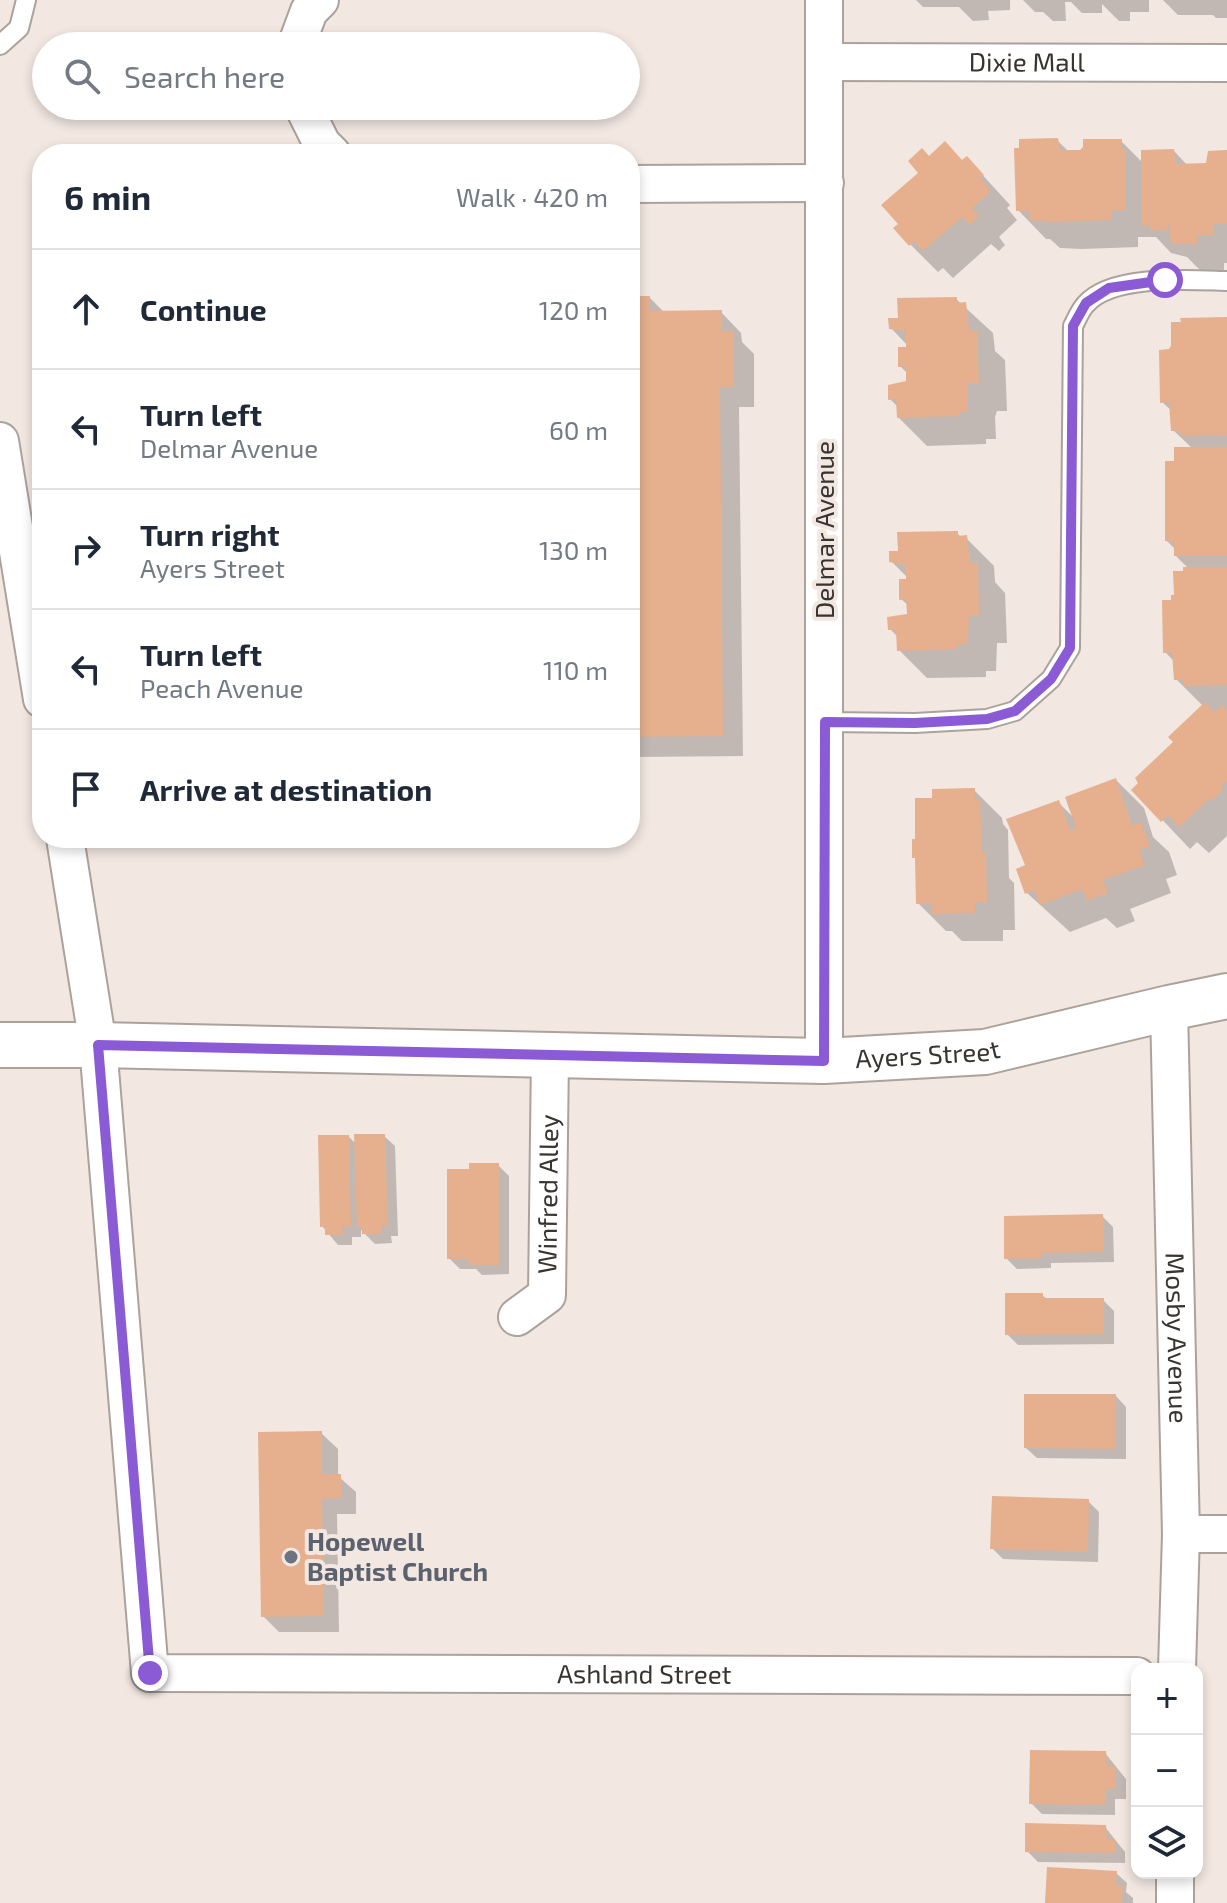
<!DOCTYPE html>
<html lang="en">
<head>
<meta charset="utf-8">
<style>
  :root { --surface:#fff; --page:#f6f6f7; --text:#1f2937; --muted:#747a83; --line:#e0e1e3 }
  body { margin:0; font-family:"Exo 2",sans-serif; background:var(--page); color:var(--text) }
  .controls { position:absolute; right:24px; bottom:24px; display:grid; overflow:hidden; border-radius:16px; box-shadow:0 4px 12px #0003 }
  .controls button { width:72px; height:72px; display:grid; place-items:center; padding:0; border:0; border-bottom:2px solid var(--line); background:var(--surface); color:var(--text); font:40px sans-serif }
  .stop { position:absolute; width:24px; height:24px; margin:-18px; border:6px solid #8b5bd5; border-radius:50%; background:#fff }
  .stop.end { background:#8b5bd5; border-color:#fff; box-shadow:0 2px 8px #0008 }
  .list { margin:0; padding:0; list-style:none }
  h2 { display:flex; justify-content:space-between; align-items:center; height:104px; margin:0; padding:0 32px; font-size:34px }
  h2 small { font-size:26px; font-weight:400; color:var(--muted) }
  .list li { display:grid; grid-template-columns:52px 1fr auto; gap:24px; align-items:center; box-sizing:border-box; height:120px; padding:0 32px; border-top:2px solid var(--line) }
  .list b { display:block; font-size:30px; white-space:nowrap }
  .list p { margin:0; font-size:26px; white-space:nowrap; color:var(--muted) }
  .list em { font-size:26px; font-style:normal; color:var(--muted) }
  .icon { flex:none; width:44px; height:44px; fill:none; stroke:currentColor; stroke-width:2; stroke-linecap:round; stroke-linejoin:round }
  .map { position:relative; flex:none; width:1227px; height:1903px; overflow:hidden }
  .search { position:absolute; background:var(--surface); box-shadow:0 4px 12px #0003; left:32px; top:32px; width:608px; height:88px; display:flex; align-items:center; gap:20px; box-sizing:border-box; padding:0 28px; border-radius:44px; color:var(--muted); font-size:30px }
  .panel { position:absolute; background:var(--surface); box-shadow:0 4px 12px #0003; left:32px; top:144px; width:608px; height:704px; border-radius:32px }
  .map>svg:first-child { display:block }
</style>
</head>
<body>
<div class="map">
<svg width="1227" height="1903" viewBox="0 0 1227 1903">
  <rect width="100%" height="100%" fill="#f2e7e1"/>
  <path fill="#0003" d="M916,0H1010V10L988,11L989,20L973,21L959,7H923Z
    M1023,0H1149V12H1130V21H1119L1102,4V13H1082L1071,2H1065L1066,21H1053L1043,12H1035Z
    M1163,0H1227V18H1216L1213,15H1178Z
    M1057,140L1069,152L1081,151L1121,141L1143,163L1174,151L1188,166L1208,165L1227,152V263H1224V271L1202,272L1187,257L1171,253L1156,237H1138V247L1082,249L1060,248L1050,239H1046L1018,210Z
    M929,158L963,162L967,158L1010,205L1007,208L1017,220L999,237L1005,245L999,251L991,244L953,278L943,268L938,272L910,244L901,224Z
    M630,298H650L665,313L721,312L741,333L742,342L754,354V407H739L743,756L633,757L630,754Z
    M956,299L993,333L995,351L1005,360L1007,411H997L995,417L996,439H986V444L927,446L899,418L898,407L890,399L908,383V374L900,366L908,346L891,328L900,320Z
    M1227,319V836L1209,853L1197,842L1190,849L1134,790L1204,707L1176,679L1175,662L1165,652L1173,602L1185,573L1189,569L1176,556V550L1167,541L1176,462L1193,449L1173,430L1172,411L1162,402L1170,351Z
    M957,533L962,538H966L994,566L995,582L1005,593L1007,643H997L996,671H986V677L927,678L899,650L898,637L890,629L909,616V606L901,599L911,581L891,561L900,553Z
    M1116,780L1144,808L1153,837L1169,852L1177,875L1166,879L1171,893L1130,909L1135,921L1117,928L1106,918L1070,932L1027,893L1028,867L1058,802L1075,819Z
    M974,790L1002,818L1003,824L1008,830L1009,878L1014,883L1015,930H1003V941H962L952,931H946L918,903L917,860L914,857L934,800Z
    M384,1136L395,1146L398,1236H391L392,1243L375,1244L361,1230V1237H352V1245H338L322,1226L349,1137L357,1145Z
    M498,1165L509,1176V1274L482,1275L476,1269H460L449,1258L471,1171Z
    M1102,1216L1113,1227L1114,1262L1051,1263V1268L1017,1269L1006,1258Z
    M1042,1295L1048,1300H1103L1114,1311V1344L1018,1345L1007,1334Z
    M1116,1396L1126,1407V1459L1037,1458L1026,1448Z
    M321,1433L338,1449V1476L356,1492V1514H337L339,1632H279L263,1616Z
    M1088,1501L1099,1512L1098,1562L1003,1559L992,1548Z
    M1105,1753L1126,1779V1799H1115V1815L1042,1814L1031,1803Z
    M1105,1827L1125,1852V1863L1038,1862L1027,1851Z
    M1116,1873L1127,1883L1126,1892L1133,1898V1903H1047Z"/>
  <path fill="#e6af8e" d="M1058,138L1060,150H1080L1083,147V139H1122V149H1125L1126,210H1111V220L1053,222L1029,220L1030,211H1016L1014,148H1019V139Z
    M945,141L962,160L967,156L984,175L980,178L991,191L972,208L979,216L970,225L962,217L923,251L914,241L909,246L893,228L898,224L881,205L918,173L908,161L922,148L929,156Z
    M1174,149L1176,164L1206,163L1208,151L1227,150V224H1213L1214,235H1197V244H1171L1169,225L1167,226V230H1150V225L1141,226V150Z
    M630,296H650V311L722,310V331H734V387H720L723,736L630,737Z
    M957,297V303L966,302L969,331L977,330L979,383H969L967,388L968,412H959V416L897,418L896,399L888,400V385L906,381V367H898V347H906V331L889,329L888,318H898L897,298Z
    M1227,317V435L1181,436L1180,431H1171L1169,402L1160,403L1159,350L1169,349L1171,346V322H1181L1180,318Z
    M1174,447H1227V556H1174V542L1165,541V461H1174Z
    M958,531V536L967,535L970,563H978L979,615L969,616L968,644H958V649L897,651L896,630H888L887,617L907,614L906,599L899,600V579H906V565L889,562V551H898L897,532Z
    M1183,567H1227V685L1184,686V680H1174L1172,653H1163L1162,600H1171V595H1174L1173,571H1183Z
    M1205,702L1214,712L1222,705L1227,710V781L1221,786L1224,789L1211,801L1209,799L1179,827L1168,815L1161,822L1131,790L1138,783L1135,778L1173,742L1168,737Z
    M1116,778L1132,826L1141,822L1150,846L1139,850L1145,865L1103,880L1108,893L1087,901L1082,889L1040,905L1034,890L1025,894L1016,869L1025,865L1006,819L1059,800L1070,830L1076,828L1065,797Z
    M975,788V800L980,799L982,853L986,852L987,902H975V913L932,914V903L916,904L915,858H912V839H915V798H932V789Z
    M354,1134H385L388,1226H382V1234H362V1227H357Z
    M318,1135H349L351,1227H342L343,1235H325V1227H320Z
    M469,1163H499V1265H470L468,1259H447V1169H469Z
    M1103,1214L1104,1252L1041,1253V1258L1004,1259V1216Z
    M1005,1293H1043V1298H1104V1334L1005,1335Z
    M1024,1394H1116V1449L1024,1448Z
    M322,1431V1474H341V1498L322,1499L324,1616L261,1617L258,1432Z
    M992,1496L1089,1499L1088,1552L990,1549Z
    M1030,1750L1106,1751L1107,1766H1116V1789H1105V1805L1029,1804Z
    M1025,1823L1106,1825L1107,1839H1115V1853L1025,1852Z
    M1047,1867L1117,1871L1116,1885L1123,1886L1122,1903H1045Z"/>
  <g fill="none" stroke-linecap="round" stroke-linejoin="round">
    <g stroke="#aca29c" stroke-width="22">
      <path id="service" d="M0,45L19,28L26,0
        M825,722L915,723L987,719L1015,711L1051,679L1070,648L1073,326C1077,319 1080,310 1086,304C1112,274 1190,280 1227,281"/>
    </g>
    <g stroke="#aca29c" stroke-width="40">
      <g id="minor">
        <path d="M824,0V1061"/>
        <path d="M296,46L309,11L320,0"/>
        <path id="s1" d="M825,62L1227,63"/>
        <path d="M303,106L322,144L332,154"/>
        <path d="M630,184L825,183"/>
        <path d="M0,441L42,699"/>
        <path id="s2" d="M65,838L98,1045L150,1673L1137,1676"/>
        <path id="s3" d="M1169,1008L1181,1534L1177,1669"/>
        <path id="s4" d="M517,1317L547,1295L550,1055"/>
        <path d="M1181,1534H1227"/>
        <path d="M1175,1903V1873"/>
      </g>
    </g>
    <g stroke="#aca29c" stroke-width="48">
      <g id="tertiary">
        <path id="s5" d="M0,1045H98L824,1061L985,1052L1169,1008L1227,996"/>
      </g>
    </g>
    <use href="#service" stroke="#fff" stroke-width="18"/>
    <use href="#minor" stroke="#fff" stroke-width="36"/>
    <use href="#tertiary" stroke="#fff" stroke-width="44"/>
  </g>
  <g fill="none" stroke-linecap="round" stroke-linejoin="round">
    <path stroke="#8b5bd5" stroke-width="10" d="M150,1673L98,1045L824,1061L825,722L915,723L987,719L1015,711L1051,679L1070,648L1073,326L1086,303L1109,288L1165,280"/>
  </g>
  <circle fill="#6b7280" stroke="#f2e7e1" stroke-width="3" cx="291" cy="1557" r="8"/>
  <g text-anchor="middle" stroke-width="8" stroke-linejoin="round" paint-order="stroke">
    <g font-size="26" fill="#383431" stroke="#f2e7e1">
      <text dy="9" stroke="none"><textPath href="#s1" startOffset="202">Dixie Mall</textPath></text>
      <text transform="translate(825 530) rotate(-90)" y="9">Delmar Avenue</text>
      <text dy="9" stroke="none"><textPath href="#s5" startOffset="928">Ayers Street</textPath></text>
      <text dy="9" stroke="none"><textPath href="#s4" startOffset="138">Winfred Alley</textPath></text>
      <text dy="9" stroke="none"><textPath href="#s3" startOffset="330">Mosby Avenue</textPath></text>
      <text dy="9" stroke="none"><textPath href="#s2" startOffset="1334">Ashland Street</textPath></text>
    </g>
    <g font-size="26" font-weight="bold" fill="#5b616d" stroke="#f2e7e1" text-anchor="start">
      <text x="307" y="1551">Hopewell<tspan x="307" dy="30">Baptist Church</tspan></text>
    </g>
  </g>
</svg>
<div class="controls">
<button>+</button>
<button>−</button>
<button><svg class="icon" aria-label="layers" viewBox="0 0 24 24"><path d="M12 4l9 5-9 5-9-5zM3 14l9 5 9-5"/></svg></button>
</div>
<div class="stop" style="left:1165px;top:280px"></div>
<div class="stop end" style="left:150px;top:1673px"></div>
<div class="search"><svg class="icon" aria-label="search" viewBox="0 0 24 24"><circle cx="10" cy="10" r="6"/><path d="M15 15l6 6"/></svg>Search here</div>
<section class="panel">
<h2>6 min<small>Walk · 420 m</small></h2>
<ul class="list">
<li><svg class="icon" aria-label="ahead" viewBox="0 0 24 24"><path d="M12 20V5M6 11l6-6 6 6"/></svg><div><b>Continue</b></div><em>120 m</em></li>
<li><svg class="icon" aria-label="left" viewBox="0 0 24 24"><path d="M17 20v-9H6M10 6l-5 5 5 5"/></svg><div><b>Turn left</b><p>Delmar Avenue</p></div><em>60 m</em></li>
<li><svg class="icon" aria-label="right" viewBox="0 0 24 24"><path d="M7 20v-9h11M14 6l5 5-5 5"/></svg><div><b>Turn right</b><p>Ayers Street</p></div><em>130 m</em></li>
<li><svg class="icon" aria-label="left" viewBox="0 0 24 24"><path d="M17 20v-9H6M10 6l-5 5 5 5"/></svg><div><b>Turn left</b><p>Peach Avenue</p></div><em>110 m</em></li>
<li><svg class="icon" aria-label="arrive" viewBox="0 0 24 24"><path d="M6 21V4h12l-3 4 3 4H6"/></svg><div><b>Arrive at destination</b></div></li>
</ul>
</section>
</div>
</body>
</html>
